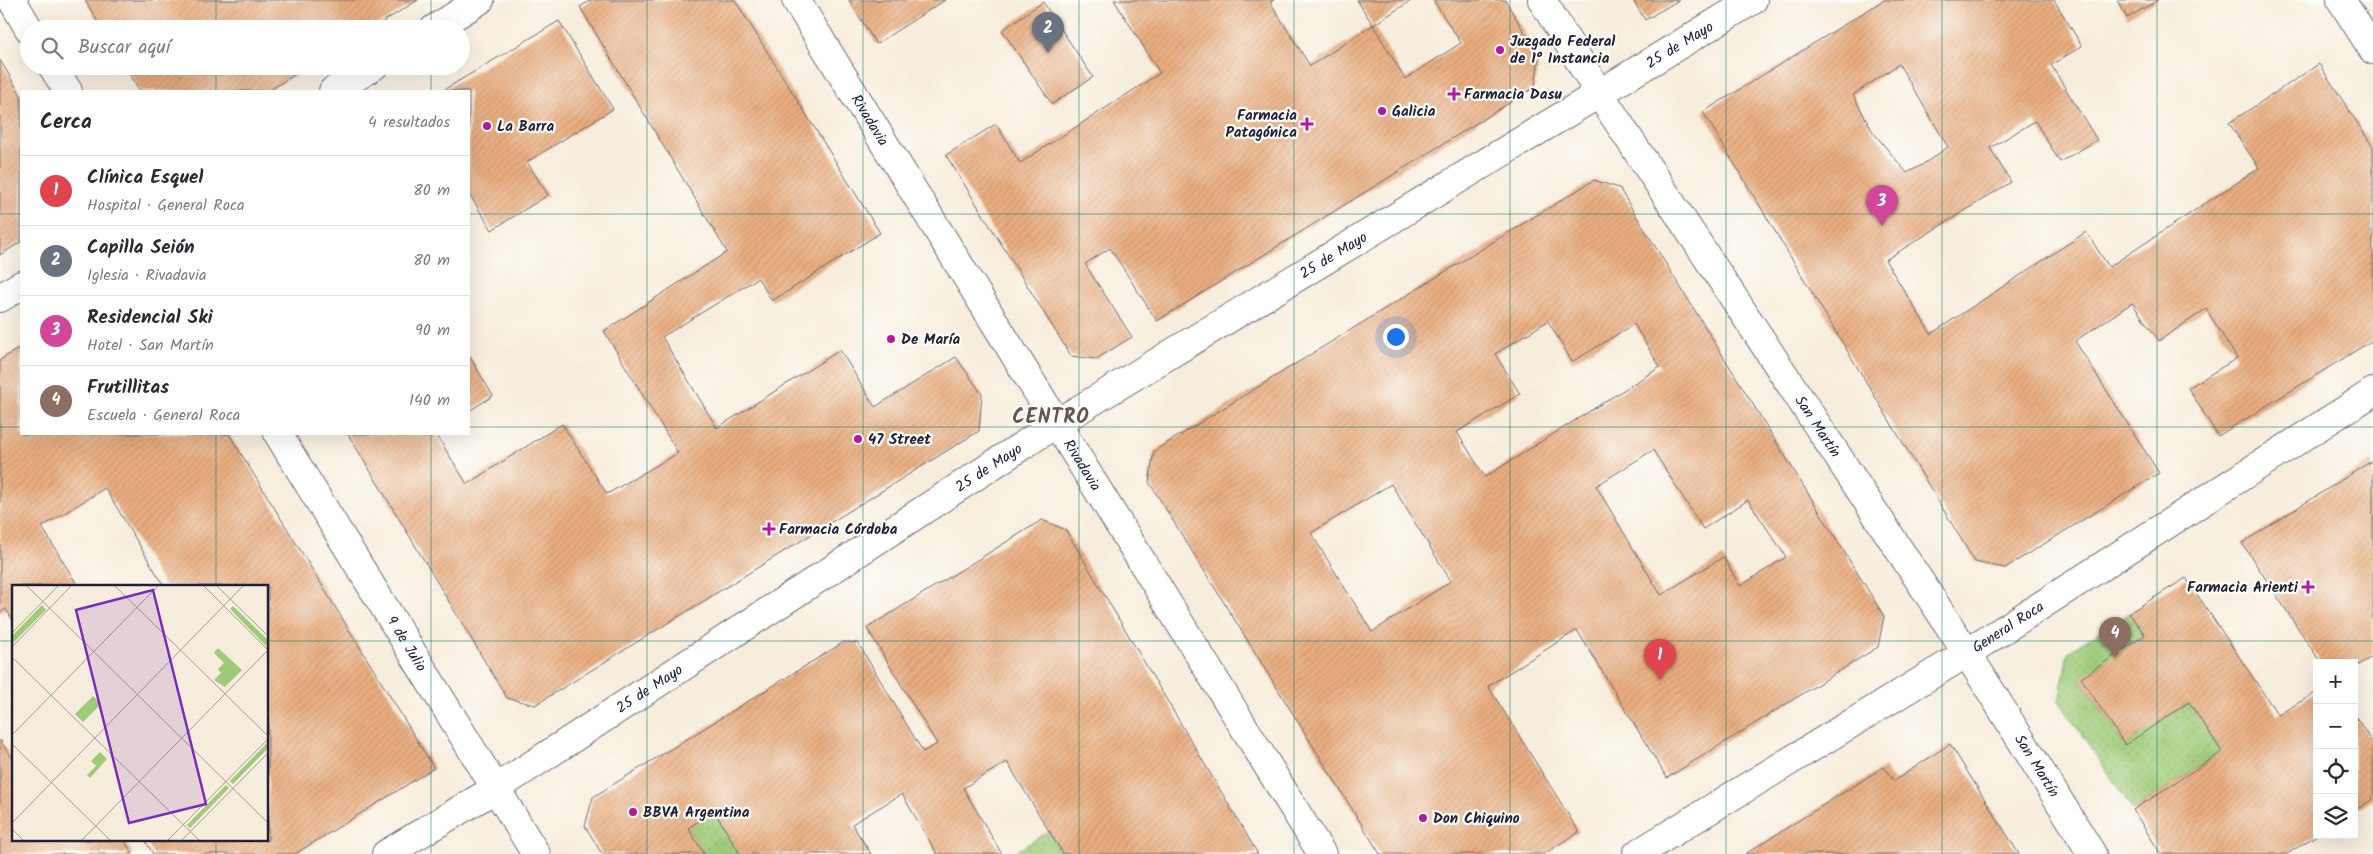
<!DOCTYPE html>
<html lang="es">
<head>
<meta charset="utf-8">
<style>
  :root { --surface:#fff; --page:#f7f7f7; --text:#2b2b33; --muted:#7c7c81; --line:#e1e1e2; --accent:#b45309 }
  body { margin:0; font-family:Kalam,sans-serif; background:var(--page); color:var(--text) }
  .controls { position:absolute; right:15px; bottom:15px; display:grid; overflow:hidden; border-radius:0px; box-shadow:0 5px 20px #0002 }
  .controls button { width:45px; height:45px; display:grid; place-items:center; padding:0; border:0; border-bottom:1px solid var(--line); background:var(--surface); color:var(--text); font:25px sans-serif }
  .you { position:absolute; left:1395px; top:336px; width:18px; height:18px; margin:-12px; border:4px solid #fff; border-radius:50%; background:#1a73e8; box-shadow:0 0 0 8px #1a73e833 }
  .badge { display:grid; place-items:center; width:32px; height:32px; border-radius:50%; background:var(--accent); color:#fff; font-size:16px; font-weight:700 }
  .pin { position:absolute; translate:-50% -41px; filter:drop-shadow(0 1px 2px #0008) }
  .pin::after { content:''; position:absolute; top:26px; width:18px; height:15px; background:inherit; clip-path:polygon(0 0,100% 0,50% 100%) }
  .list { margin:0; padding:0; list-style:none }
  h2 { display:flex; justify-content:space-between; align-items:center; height:65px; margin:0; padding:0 20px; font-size:21px }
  h2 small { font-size:16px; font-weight:400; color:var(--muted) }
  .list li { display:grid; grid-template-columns:32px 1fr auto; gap:15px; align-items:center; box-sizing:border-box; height:70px; padding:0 20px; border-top:1px solid var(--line) }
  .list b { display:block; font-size:19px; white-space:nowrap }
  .list p { margin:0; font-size:16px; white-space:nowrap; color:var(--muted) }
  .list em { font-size:16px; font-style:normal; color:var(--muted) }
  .icon { flex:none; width:28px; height:28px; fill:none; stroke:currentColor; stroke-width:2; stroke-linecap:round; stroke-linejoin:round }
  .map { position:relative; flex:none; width:2373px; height:854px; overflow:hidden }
  .search { position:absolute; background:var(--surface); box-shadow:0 5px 20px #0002; left:20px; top:20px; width:450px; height:55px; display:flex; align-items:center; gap:12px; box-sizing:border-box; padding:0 18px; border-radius:28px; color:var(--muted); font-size:19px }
  .panel { position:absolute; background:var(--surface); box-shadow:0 5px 20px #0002; left:20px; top:90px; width:450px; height:345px; border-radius:0px }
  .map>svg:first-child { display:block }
</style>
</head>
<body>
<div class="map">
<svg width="2373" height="854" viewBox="0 0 2373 854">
  <defs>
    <pattern id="grass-dots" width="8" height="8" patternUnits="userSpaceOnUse" patternTransform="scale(1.25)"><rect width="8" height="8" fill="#9fcb78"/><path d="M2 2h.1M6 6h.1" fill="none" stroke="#89ae69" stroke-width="1.8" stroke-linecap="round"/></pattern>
    <pattern id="building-hatch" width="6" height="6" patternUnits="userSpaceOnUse" patternTransform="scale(1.25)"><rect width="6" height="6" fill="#e9ae80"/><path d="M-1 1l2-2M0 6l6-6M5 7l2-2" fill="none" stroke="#c89570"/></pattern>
  </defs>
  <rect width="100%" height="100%" fill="#fdfcf7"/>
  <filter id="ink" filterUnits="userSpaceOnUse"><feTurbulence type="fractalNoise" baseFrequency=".02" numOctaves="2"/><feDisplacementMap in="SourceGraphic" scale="10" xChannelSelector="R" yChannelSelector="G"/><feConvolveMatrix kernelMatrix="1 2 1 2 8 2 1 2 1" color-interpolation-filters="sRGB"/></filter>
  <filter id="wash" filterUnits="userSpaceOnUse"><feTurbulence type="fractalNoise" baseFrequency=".0096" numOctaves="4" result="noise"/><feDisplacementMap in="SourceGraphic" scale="20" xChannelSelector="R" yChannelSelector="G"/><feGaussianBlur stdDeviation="1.12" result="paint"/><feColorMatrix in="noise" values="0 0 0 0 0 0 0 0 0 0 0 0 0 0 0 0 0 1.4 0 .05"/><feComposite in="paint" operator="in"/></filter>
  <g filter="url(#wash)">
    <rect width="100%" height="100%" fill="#f7eddc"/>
    <path fill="url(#grass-dots)" stroke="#60765a" d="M2129,613L2145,635L2081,679L2125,745L2189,702L2222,752L2133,810L2059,701L2068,652Z
      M714,811L740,854H704L688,828Z
      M1049,831L1063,854H1012Z"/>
    <g id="blocks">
      <path fill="url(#building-hatch)" fill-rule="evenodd" d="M85,0H418L371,29H102Z
        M591,0H735L880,233L772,301L758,278L662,337L717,428L840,350L875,407L956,357L982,394L979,431L535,705L507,698L348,434H436L467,484L562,424L607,494L678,453L604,331L727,252L580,7Z
        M849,0H945L876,44Z
        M1114,0H1274L1270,2L1310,66L1373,25L1405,79L1461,43L1433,0H1505L1539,56L1535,87L1157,321L1110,248L1085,264L1132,337L1096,359L1071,356L946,155L996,124L1020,163L1160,73Z
        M1357,0H1412L1373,25Z
        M1633,0H1679L1645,20Z
        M1884,0H2054L2082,46L2051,65L2097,140L2060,162L2035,121L1990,148L2011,182L1885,260L1931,334L2086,232L2109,267L2259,168L2229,123L2319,64L2373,147V340L2218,436L2188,388L2237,358L2206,309L2159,341L2132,303L2075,341L2159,473L2005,568L1975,562L1703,112ZM1899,64L1948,147L1922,165L1907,173L1873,132L1853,95Z
        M2117,0H2158L2127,18Z
        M1043,2L1093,77L1052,104L1002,30Z
        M559,21L613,109L527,162L548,195L492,230L469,194V91H442Z
        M0,60L21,95V242L0,255Z
        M125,66H309L268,91H140Z
        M1594,180L1619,188L1884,616L1878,647L1667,778L1577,630L1488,686L1579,832L1544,854H1380L1149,482L1154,451ZM1548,321L1572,362L1634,324L1660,367L1485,477L1457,432L1520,394L1495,354ZM1653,450L1703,529L1748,500L1786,557L1740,586L1723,557L1661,595L1596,486ZM1391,484L1451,581L1372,632L1311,533Z
        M21,347V434H229L434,768L295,854H153L145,840H268V586H164L105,488L42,527L78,586H14V622L6,609L0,613V360Z
        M469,355L493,396L469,411Z
        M2373,460V656L2354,668V663H2321L2242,543Z
        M1042,520L1066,530L1258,854H1063L1007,762L963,788L1002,854H937L902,794L852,824L871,854H740L714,811L688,828L704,854H602L585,826L593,797L844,642L858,643L923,752L937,744L867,628Z
        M2186,578L2278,715L2317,692V835L2287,854H2161L2133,810L2222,752L2189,702L2125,745L2081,678L2145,635L2129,613Z
        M2354,714L2373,744V799L2354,811Z
        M0,740L14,761V840H124L133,854H0Z
        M1950,744L2019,854H1745L1884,767L1894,781Z"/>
    </g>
  </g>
  <g filter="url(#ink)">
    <use href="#blocks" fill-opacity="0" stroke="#6d6973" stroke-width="1"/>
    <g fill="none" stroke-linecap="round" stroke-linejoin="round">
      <g stroke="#6d6973" stroke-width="30">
        <g id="minor">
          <path d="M12,0L29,29"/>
          <path id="s1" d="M796,0L1322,854"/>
          <path id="s2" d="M1542,0L1599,93L1967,653L2092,854"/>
          <path d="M434,29L480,0"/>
          <path d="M52,66L68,91"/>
          <path d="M333,91L374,66"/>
          <path d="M0,298L21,285"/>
          <path id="s3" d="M278,434L536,854"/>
          <path id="s4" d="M386,854L495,789L1057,423L1753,0"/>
          <path id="s5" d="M1637,854L1967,653L2373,392"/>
        </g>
      </g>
      <g stroke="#6d6973" stroke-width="30">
        <path id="trunk" d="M2341,0L2373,50"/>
      </g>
      <use href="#minor" stroke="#fff" stroke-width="28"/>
      <use href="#trunk" stroke="#fff" stroke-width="28"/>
    </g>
  </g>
  <path fill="none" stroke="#0f766e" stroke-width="1" stroke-opacity="0.55" d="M216,0V29M431,0V29M647,0V854M863,0V854M1079,0V854M1294,0V854M1510,0V854M1726,0V854M1942,0V854M2157,0V854M216,66V91M431,66V91M0,214H21M469,214H2373M0,427H21M469,427H2373M216,434V586M431,434V854M0,641H14M268,641H2373M216,840V854"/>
  <g fill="#b5179e" stroke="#fdfcf7" stroke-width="2">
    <circle cx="1500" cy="50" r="5"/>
    <path d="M1451.5 86.5h5v5h5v5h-5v5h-5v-5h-5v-5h5z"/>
    <circle cx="1382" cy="111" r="5"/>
    <path d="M1304.5 116.5h5v5h5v5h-5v5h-5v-5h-5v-5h5z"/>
    <circle cx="487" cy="126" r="5"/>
    <circle cx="891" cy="339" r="5"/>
    <circle cx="858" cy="439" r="5"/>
    <path d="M766.5 521.5h5v5h5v5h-5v5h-5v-5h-5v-5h5z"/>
    <path d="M2305.5 579.5h5v5h5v5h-5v5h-5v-5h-5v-5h5z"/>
    <circle cx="633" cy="812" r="5"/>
    <circle cx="1423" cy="818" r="5"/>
  </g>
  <g text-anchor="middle" stroke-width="4.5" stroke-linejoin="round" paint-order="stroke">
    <g font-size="15" font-weight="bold" fill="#22223b" stroke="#fdfcf7" text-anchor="start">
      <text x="1510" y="46">Juzgado Federal<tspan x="1510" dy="17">de 1° Instancia</tspan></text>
      <text x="1464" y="99">Farmacia Dasu</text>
      <text x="1392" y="116">Galicia</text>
      <text x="1297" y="120" text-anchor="end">Farmacia<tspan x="1297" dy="17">Patagónica</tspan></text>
      <text x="497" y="131">La Barra</text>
      <text x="901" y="344">De María</text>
      <text x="868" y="444">47 Street</text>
      <text x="779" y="534">Farmacia Córdoba</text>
      <text x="2298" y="592" text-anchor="end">Farmacia Arienti</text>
      <text x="643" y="817">BBVA Argentina</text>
      <text x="1433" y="823">Don Chiquino</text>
    </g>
    <g font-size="15" fill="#22223b" stroke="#fdfcf7">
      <text dy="5" stroke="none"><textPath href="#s4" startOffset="1526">25 de Mayo</textPath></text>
      <text dy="5" stroke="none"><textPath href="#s1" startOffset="141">Rivadavia</textPath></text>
      <text dy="5" stroke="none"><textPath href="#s4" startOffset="1121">25 de Mayo</textPath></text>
      <text dy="5" stroke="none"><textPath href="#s2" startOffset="508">San Martín</textPath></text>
      <text dy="5" stroke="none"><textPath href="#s1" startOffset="546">Rivadavia</textPath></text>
      <text dy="5" stroke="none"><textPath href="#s4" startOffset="716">25 de Mayo</textPath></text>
      <text dy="5" stroke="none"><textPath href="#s5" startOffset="435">General Roca</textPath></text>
      <text dy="5" stroke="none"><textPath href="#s3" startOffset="246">9 de Julio</textPath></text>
      <text dy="5" stroke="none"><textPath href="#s4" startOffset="311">25 de Mayo</textPath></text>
      <text dy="5" stroke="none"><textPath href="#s2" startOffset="912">San Martín</textPath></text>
    </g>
    <g font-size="20" font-weight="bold" letter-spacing="1" fill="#685353" stroke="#fdfcf7">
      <text x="1051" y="423">CENTRO</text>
    </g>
  </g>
  <g transform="translate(12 585)">
    <rect width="256" height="256" fill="#f7eddc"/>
    <path d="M30,20L34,25L0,59V51ZM206,63L230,85L213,102L202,95L209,88L206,84L212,78L202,68ZM81,111L89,119L71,137L63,129ZM256,157V163L221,199L218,196ZM88,167L95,174L78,193L75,190L84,181L79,176ZM214,200L217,203L178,243L175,240Z" fill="#9fcb78"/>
    <path d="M221,21L256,55L254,61L218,24Z" fill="#9fcb78"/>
    <path fill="none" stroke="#a29c9c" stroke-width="1" d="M14,0L257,239M102,0L257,152M191,0L257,66M204,0L257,52M0,48L47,0M0,62L60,0M0,72L188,256M0,150L147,0M0,159L99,256M0,238L232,0M0,244L12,256M69,256L257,64M155,256L257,153M169,256L257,167"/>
    <path fill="#7b2cbf" fill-opacity="0.15" stroke="#7b2cbf" stroke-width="2.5" d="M141,5L194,219L117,238L64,25Z"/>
    <rect width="256" height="256" fill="none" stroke="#22223b" stroke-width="2.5"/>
  </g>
</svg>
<div class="controls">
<button>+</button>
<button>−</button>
<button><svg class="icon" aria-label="locate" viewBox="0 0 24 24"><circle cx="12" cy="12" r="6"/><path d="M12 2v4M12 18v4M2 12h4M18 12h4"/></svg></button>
<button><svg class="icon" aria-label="layers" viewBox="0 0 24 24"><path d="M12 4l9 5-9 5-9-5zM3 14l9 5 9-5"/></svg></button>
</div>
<div class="you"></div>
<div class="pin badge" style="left:1660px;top:680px;background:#e0444e">1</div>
<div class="pin badge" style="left:1048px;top:53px;background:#6b7280">2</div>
<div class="pin badge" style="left:1882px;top:226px;background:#d1479c">3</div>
<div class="pin badge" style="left:2115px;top:658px;background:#8d6e63">4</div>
<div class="search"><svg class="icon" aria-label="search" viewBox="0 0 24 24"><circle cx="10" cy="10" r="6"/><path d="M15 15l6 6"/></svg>Buscar aquí</div>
<section class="panel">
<h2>Cerca<small>4 resultados</small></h2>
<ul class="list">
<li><span class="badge" style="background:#e0444e">1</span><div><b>Clínica Esquel</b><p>Hospital · General Roca</p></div><em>80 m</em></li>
<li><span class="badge" style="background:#6b7280">2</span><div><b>Capilla Seión</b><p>Iglesia · Rivadavia</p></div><em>80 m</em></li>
<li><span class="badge" style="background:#d1479c">3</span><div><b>Residencial Ski</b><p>Hotel · San Martín</p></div><em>90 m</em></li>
<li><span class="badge" style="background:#8d6e63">4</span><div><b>Frutillitas</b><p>Escuela · General Roca</p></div><em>140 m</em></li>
</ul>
</section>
</div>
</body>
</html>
